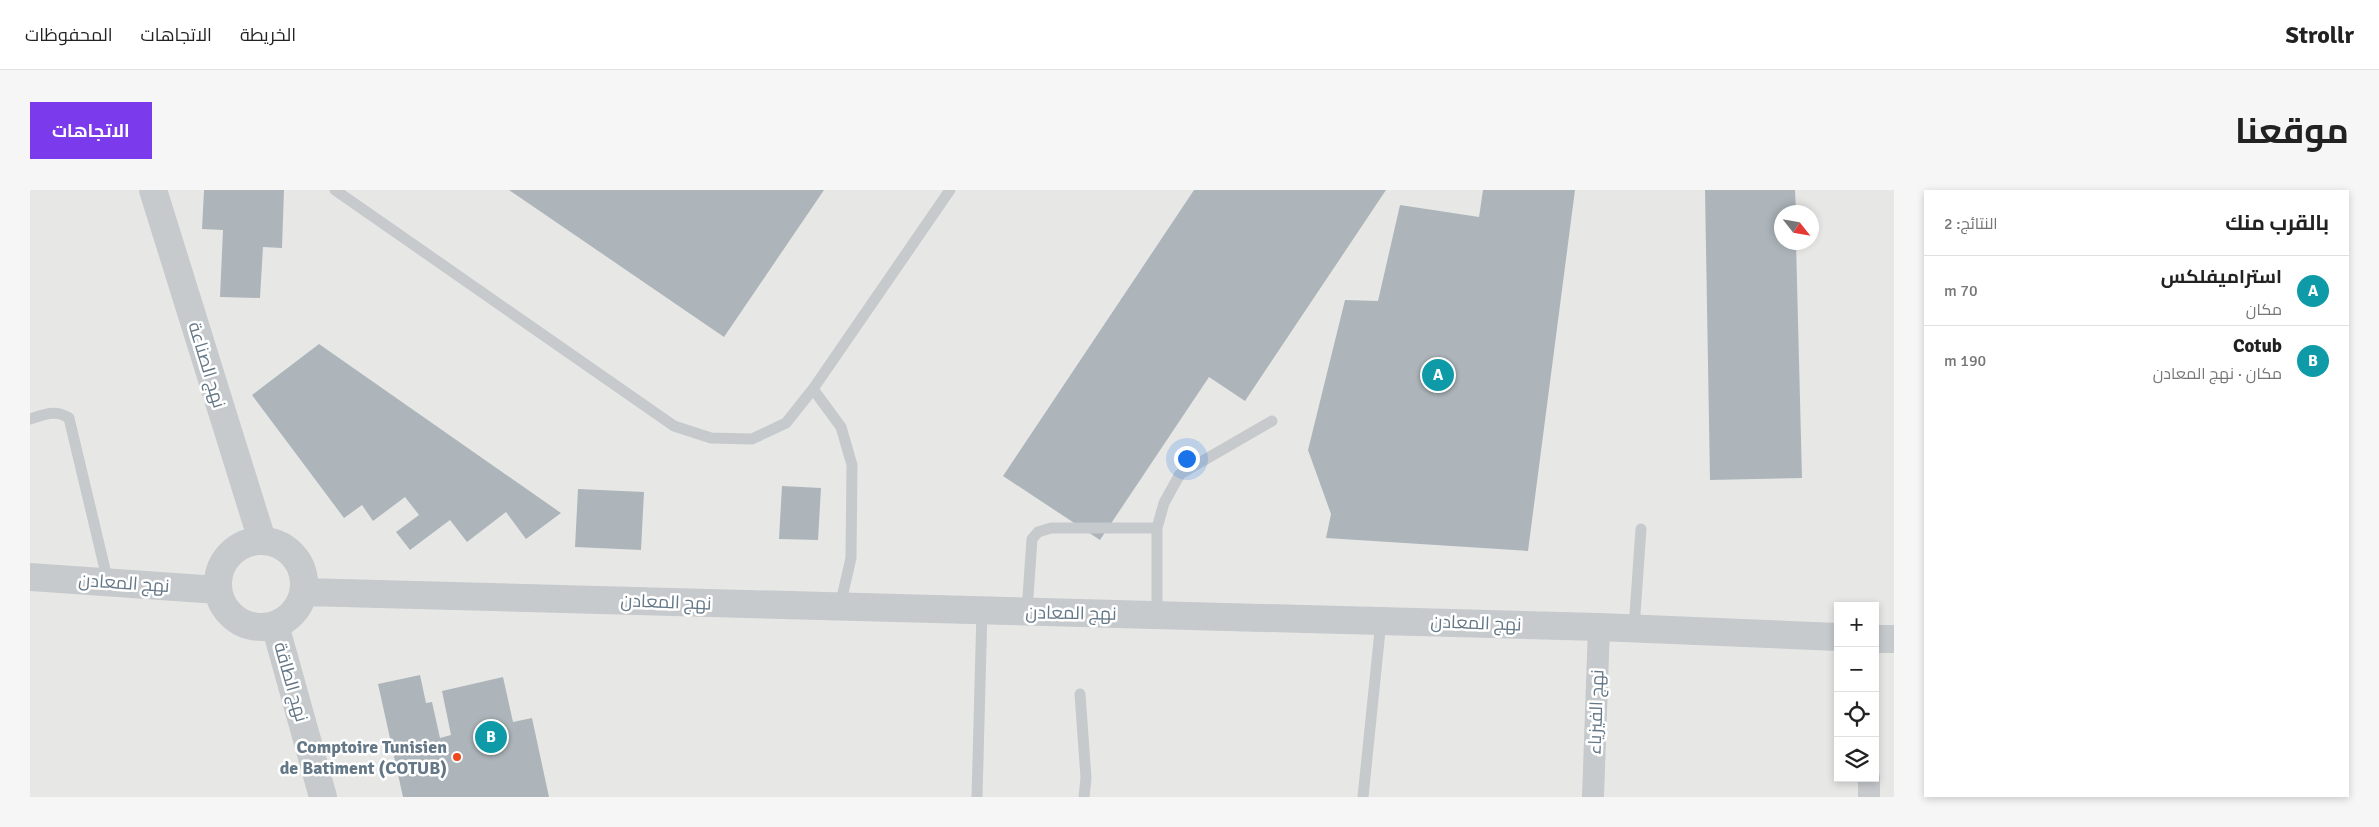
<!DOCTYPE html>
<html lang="ar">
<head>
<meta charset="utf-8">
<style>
  :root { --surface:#fff; --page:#f6f6f6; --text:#222; --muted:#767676; --line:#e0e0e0; --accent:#7c3aed }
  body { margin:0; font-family:Signika,Cairo,sans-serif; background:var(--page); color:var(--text); direction:rtl }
  .controls { position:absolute; right:15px; bottom:15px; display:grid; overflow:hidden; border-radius:0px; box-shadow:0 2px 8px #0003 }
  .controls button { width:45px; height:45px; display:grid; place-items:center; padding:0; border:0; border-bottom:1px solid var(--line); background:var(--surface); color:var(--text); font:25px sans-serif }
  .compass { position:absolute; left:1744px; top:15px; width:45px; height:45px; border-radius:50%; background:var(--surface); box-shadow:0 2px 8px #0003; rotate:121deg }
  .you { position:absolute; left:1156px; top:268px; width:18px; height:18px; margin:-12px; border:4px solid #fff; border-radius:50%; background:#1a73e8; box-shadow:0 0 0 8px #1a73e833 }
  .badge { display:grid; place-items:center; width:32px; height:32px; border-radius:50%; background:var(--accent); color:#fff; font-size:16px; font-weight:700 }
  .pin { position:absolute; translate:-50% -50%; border:2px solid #fff; box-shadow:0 1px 5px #0006 }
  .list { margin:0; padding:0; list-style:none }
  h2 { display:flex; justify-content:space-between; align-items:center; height:65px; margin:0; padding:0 20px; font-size:21px }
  h2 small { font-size:16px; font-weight:400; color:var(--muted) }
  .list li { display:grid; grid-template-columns:32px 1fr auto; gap:15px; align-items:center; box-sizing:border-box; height:70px; padding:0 20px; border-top:1px solid var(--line) }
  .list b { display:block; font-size:19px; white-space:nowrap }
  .list p { margin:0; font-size:16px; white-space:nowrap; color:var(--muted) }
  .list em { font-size:16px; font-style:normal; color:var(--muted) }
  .icon { flex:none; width:28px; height:28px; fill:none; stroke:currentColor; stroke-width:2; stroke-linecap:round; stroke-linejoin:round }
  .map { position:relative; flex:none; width:1864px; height:607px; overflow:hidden; direction:ltr; border-radius:0px }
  header { display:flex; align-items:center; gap:30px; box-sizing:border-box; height:70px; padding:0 25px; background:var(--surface); border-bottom:1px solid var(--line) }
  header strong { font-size:24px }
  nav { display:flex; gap:28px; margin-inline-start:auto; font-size:18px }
  .intro { display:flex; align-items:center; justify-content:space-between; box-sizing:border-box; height:120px; padding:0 30px }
  h1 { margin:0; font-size:35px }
  .button { padding:12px 22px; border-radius:0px; background:var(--accent); color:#fff; font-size:18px; font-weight:700 }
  main { display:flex; gap:30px; padding:0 30px }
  aside { flex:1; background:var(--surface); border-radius:0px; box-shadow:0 2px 8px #0003 }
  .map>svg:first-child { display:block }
</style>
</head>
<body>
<header>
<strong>Strollr</strong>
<nav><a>الخريطة</a><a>الاتجاهات</a><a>المحفوظات</a></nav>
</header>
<div class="intro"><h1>موقعنا</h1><a class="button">الاتجاهات</a></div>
<main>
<aside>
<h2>بالقرب منك<small>النتائج: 2</small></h2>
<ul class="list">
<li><span class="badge" style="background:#0f9aa8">A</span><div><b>استراميفلكس</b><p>مكان</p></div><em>70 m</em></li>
<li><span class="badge" style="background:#0f9aa8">B</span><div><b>Cotub</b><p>مكان · نهج المعادن</p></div><em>190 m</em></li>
</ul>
</aside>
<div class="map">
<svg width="1864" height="607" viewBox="0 0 1864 607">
  <rect width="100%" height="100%" fill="#f7f7f3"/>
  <path fill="#e7e8e6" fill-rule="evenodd" d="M0,0H1864V607H0ZM1752,22H1782V52H1752ZM1808,416H1845V588H1808Z"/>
  <path fill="#adb5ba" d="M174,0H254L252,58L233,57L230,108L190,107L193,40L172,39Z
    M479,0H794L694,147Z
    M1164,0H1356L1215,211L1179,187L1070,350L973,286Z
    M1453,0H1545L1498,361L1296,348L1301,324L1278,260L1315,110L1348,111L1370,15L1449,27Z
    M1675,0H1765L1766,22H1752V52H1766L1772,288L1680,290Z
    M289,154L531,323L496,349L476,322L437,352L420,330L380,360L366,342L389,325L375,307L343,331L332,315L314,328L222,205Z
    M752,296L791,298L788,350L749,349Z
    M548,299L614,302L611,360L545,357Z
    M390,485L396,513L402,512L410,548L421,545L412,501L473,487L483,532L502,528L519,607H373L348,494Z"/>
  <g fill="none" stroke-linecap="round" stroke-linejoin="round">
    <path stroke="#c6cacd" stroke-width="11" d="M305,0L644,236L681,248L722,249L756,233L783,199L920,0
      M783,199L811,237L822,275L821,368L810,416
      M0,229C14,225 25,219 39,228L78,392
      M997,421L1002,349L1008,342L1021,338H1127
      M1127,425V338L1134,313L1150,284L1242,231
      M1604,438L1611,339
      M1050,504L1056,588L1054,607
      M947,607L952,420
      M1333,607L1351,431"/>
    <path stroke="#c6cacd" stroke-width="22" d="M1563,607L1569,437
      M1839,607V588"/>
    <path stroke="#c6cacd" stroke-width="28" d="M123,0L232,350
      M188 394a43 43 0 1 1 86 0a43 43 0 1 1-86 0Z
      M0,387L188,400
      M274,402L1569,437L1808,447
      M245,435L293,607
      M1845,449H1864"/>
  </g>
  <circle fill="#ee481c" stroke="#fff" stroke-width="2" cx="427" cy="567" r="5"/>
  <g text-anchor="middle" stroke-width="5" stroke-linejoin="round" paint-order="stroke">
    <g font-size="18" fill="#647786" stroke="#fff">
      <text transform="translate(177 175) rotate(73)" y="6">نهج الصناعة</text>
      <text transform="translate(94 393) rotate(4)" y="6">نهج المعادن</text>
      <text transform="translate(636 412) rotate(2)" y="6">نهج المعادن</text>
      <text transform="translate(1041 423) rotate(1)" y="6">نهج المعادن</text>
      <text transform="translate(1446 433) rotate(2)" y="6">نهج المعادن</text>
      <text transform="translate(261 492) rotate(74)" y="6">نهج الطاقة</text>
      <text transform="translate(1566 522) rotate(-88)" y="6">نهج الفيزياء</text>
    </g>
    <g font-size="18" font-weight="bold" fill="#647786" stroke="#fff" text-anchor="end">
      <text x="417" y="563">Comptoire Tunisien<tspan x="417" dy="21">de Batiment (COTUB)</tspan></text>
    </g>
  </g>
</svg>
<div class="controls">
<button>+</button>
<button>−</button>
<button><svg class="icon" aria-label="locate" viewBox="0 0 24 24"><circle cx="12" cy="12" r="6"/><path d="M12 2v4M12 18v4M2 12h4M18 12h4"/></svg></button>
<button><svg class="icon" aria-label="layers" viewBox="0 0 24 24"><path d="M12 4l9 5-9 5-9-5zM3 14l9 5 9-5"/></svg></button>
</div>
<svg class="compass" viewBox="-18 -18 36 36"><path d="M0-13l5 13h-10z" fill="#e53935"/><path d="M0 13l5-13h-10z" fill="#767676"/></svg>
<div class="you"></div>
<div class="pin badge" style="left:1408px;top:185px;background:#0f9aa8">A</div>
<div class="pin badge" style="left:461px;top:547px;background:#0f9aa8">B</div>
</div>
</main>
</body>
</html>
